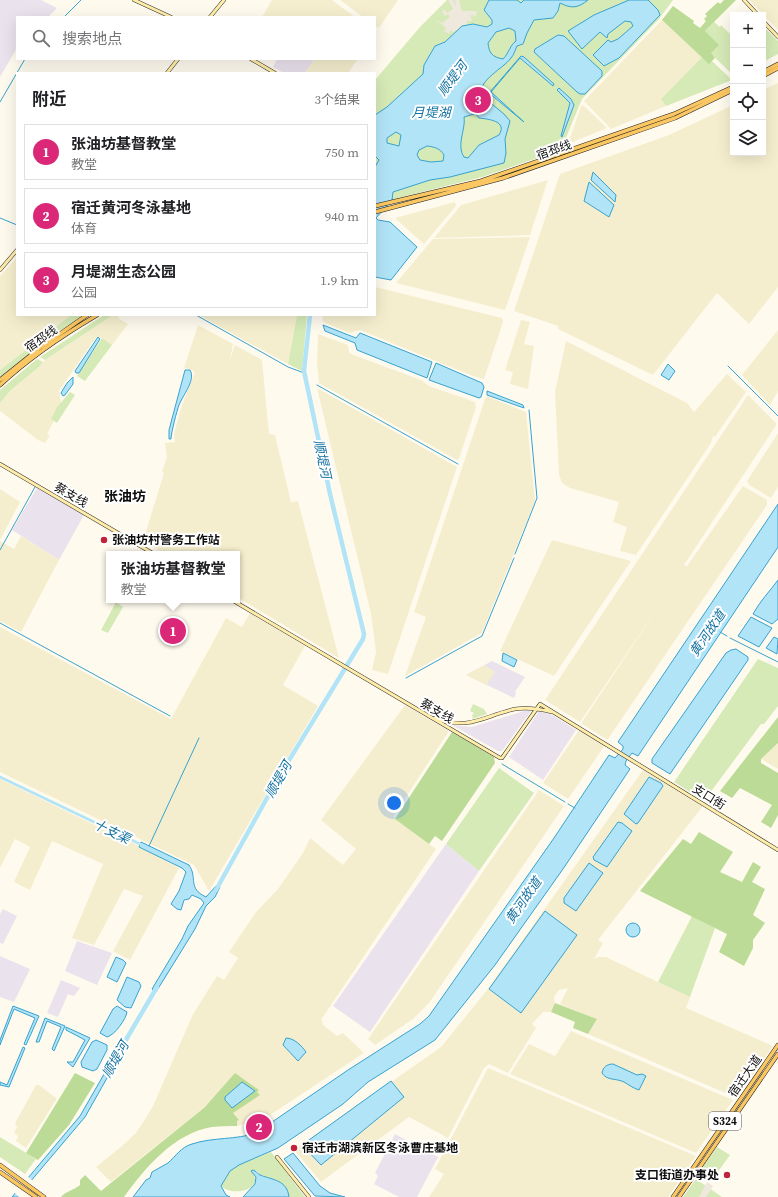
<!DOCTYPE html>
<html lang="zh">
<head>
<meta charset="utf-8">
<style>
  :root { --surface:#fff; --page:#f2f2f2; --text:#202124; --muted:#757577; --line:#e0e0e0; --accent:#db2777 }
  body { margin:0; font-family:"Source Serif 4","Noto Sans SC",serif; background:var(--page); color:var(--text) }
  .controls { position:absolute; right:12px; top:12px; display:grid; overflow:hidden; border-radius:0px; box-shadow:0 4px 16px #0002 }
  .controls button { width:36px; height:36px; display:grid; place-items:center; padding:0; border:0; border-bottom:1px solid var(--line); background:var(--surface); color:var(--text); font:20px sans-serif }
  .you { position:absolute; left:394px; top:803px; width:14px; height:14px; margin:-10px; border:3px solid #fff; border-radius:50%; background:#1a73e8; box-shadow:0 0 0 6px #1a73e833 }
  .badge { display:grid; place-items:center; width:26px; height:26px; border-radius:50%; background:var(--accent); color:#fff; font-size:13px; font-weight:700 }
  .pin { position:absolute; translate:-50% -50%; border:2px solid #fff; box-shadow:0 1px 4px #0006 }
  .popup { position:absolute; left:106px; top:551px; width:134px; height:52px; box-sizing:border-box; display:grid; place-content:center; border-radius:0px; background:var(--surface); filter:drop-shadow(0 1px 3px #0005); font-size:13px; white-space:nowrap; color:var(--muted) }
  .popup b { font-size:15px; color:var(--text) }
  .popup::after { content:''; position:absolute; left:50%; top:100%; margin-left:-8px; border:8px solid transparent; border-top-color:var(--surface) }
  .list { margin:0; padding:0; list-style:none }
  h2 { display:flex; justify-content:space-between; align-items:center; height:52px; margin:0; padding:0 16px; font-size:17px }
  h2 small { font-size:13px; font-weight:400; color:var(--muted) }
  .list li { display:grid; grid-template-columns:26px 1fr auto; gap:12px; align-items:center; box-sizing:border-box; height:56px; margin:0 8px 8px; padding:0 8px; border:1px solid var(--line); border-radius:0px }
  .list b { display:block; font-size:15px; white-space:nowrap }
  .list p { margin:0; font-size:13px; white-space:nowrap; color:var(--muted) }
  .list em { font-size:13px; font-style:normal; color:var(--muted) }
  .icon { flex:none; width:22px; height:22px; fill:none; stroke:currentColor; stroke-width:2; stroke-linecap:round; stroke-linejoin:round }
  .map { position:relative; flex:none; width:778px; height:1197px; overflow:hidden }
  .search { position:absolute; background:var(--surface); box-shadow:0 4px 16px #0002; left:16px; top:16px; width:360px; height:44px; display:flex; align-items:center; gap:10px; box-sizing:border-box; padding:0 14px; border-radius:0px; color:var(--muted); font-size:15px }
  .panel { position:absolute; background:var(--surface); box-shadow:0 4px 16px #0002; left:16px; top:72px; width:360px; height:244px; border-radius:0px }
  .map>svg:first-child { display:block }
</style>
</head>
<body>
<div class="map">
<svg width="778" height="1197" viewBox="0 0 778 1197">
  <rect width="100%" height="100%" fill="#fffaee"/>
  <path fill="#eae2ec" d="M0,0H41L57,8L48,17H17V48L0,77Z
    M277,59H315L305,73H284L273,67Z
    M37,488L84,515L59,560L12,530Z
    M492,661L525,677L515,692L516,694L514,698L466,675Z
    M524,711H531L502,751H498L452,725L472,727Z
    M539,711L552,715L576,730L543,780L509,757Z
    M446,844L479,871L370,1032L333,1006Z
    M3,909L17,916L3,944L0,943V914Z
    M77,941L112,953L97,985L65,971Z
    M0,956L30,969L14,1002L0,997Z
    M61,980L80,988L74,996L68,994L58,1017L47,1013Z
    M395,1134L438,1157L417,1197H399L374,1184L378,1176L375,1173Z"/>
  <path fill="#f5eece" d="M272,0H332L355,17H262Z
    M340,0H398L379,28L375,26V17H363Z
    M749,0H778V30Z
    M662,20L702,57L661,99L666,106L611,129L584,101Z
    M315,59H358L348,73L306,72Z
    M778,83V287L749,324L717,293L653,375L558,329V326L514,311L560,174L669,135L733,105V153H763V90Z
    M583,105L607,128L568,144L581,106Z
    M548,180L530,235L434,238L461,205Z
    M455,202L456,206L424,244L395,218Z
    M530,237L505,310L396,283L433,239Z
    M17,257V315H71L0,370V276Z
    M375,287L502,318L503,322L484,379L473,376L360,330L350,333L323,322L322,315H375Z
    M113,315H120L118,318L128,324L112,345L100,337L96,338L92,343L59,391L61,402L51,419L54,421L47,434L50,436L45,443L38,440L0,411V403L8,393L40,366L45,360Z
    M199,315H297L288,364L240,338Z
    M521,320L530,322L524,344L534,346L528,389L510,384L513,372L505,370Z
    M198,325L233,344L230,360L235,345L262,360L269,434L275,435L291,502L298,501L339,658L237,597V554H165L143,541L164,473L162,472L167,457L165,443L175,442L174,434L181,408L195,372L190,369L184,368Z
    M778,330V391L770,405L742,375Z
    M318,334L348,345L349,352L351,354L421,380L429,386L475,402L476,407L459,459L457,460L319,383L317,363Z
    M566,341L687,403L694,412L727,374L746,392L715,437L713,436L711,443L636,555L620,551L627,527L613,522L619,502L570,488L562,483L559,475L555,392Z
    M317,388L457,467L388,674L372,670L376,652L371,614Z
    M748,395L777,424L684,565L687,566L743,486L767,500V505L608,739H606L582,724V722L658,608L580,722L545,700Z
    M486,396L526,412L535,501L482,633L405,676L426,617L414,612Z
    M778,433V487L771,498L749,485L747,481Z
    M0,489L20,502L0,540Z
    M21,536L59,560L21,632L0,621V541L14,549Z
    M552,540L631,561L554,676L500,651Z
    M250,613L305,646L283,685L318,706L209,891L194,865L0,772V627L171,719L226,618L242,627Z
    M485,665L495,672L486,685L466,675Z
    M405,705L449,731L393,817L436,849L321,1020L323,1022L322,1024L337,1036L343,1033L364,1053L267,1117L256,1121L237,1126V1121L239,1120L233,1113L259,1090L212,1101L111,1182L96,1167L122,1146L136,1133L144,1121L153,1106L193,1014L217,976L224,980L238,958L229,952L256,912L278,889L303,853L310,838L343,865L356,849L321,820Z
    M579,730L605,745L568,799L543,783Z
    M778,743V769L761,759Z
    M643,770L703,806L598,940L603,943L594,959L598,957H606L658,982L690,997L686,1008L773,1046L737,1098L588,1034L597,1019L560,1004L568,988L559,990L556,994L554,998L555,1003L551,1012H543L532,1024L536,1028L508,1073L489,1064L484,1068L448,1138L409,1117L321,1182L294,1150L441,1047L487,990Z
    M0,779L113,834L117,838L120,836L179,868L130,960L113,951L143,896L124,889L94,945L72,938L103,864L52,841L30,890L14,882L30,847L15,839L0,868Z
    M539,790L564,806L429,1003L413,1019L375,1045L368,1039Z
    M571,1031L733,1100L696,1153L510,1074L529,1044L555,1056Z
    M488,1068L696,1156L668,1197H429L444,1174L435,1169Z
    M36,1085H39L56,1098V1100L26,1148L16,1141L18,1136L14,1133L17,1127L15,1123Z"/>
  <path fill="#d6eab7" d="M447,0H673L659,19L582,99L561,150L482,177L375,204V80L420,27Z
    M714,22L720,27L721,25L733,37V75L711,54L705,31Z
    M763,26L778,41V54L763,62Z
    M702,57L709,63L712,61L732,80L666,106L661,99Z
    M71,315H84L56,333L0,377V370Z
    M104,315H113L45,360L40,357Z
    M297,315H307L302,371L288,364Z
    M102,338L112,345L85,381L77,376Z
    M37,359L43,362L40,366L10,391L0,403V390Z
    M70,392L75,395L57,423L51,419L57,407Z
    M116,602L123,607L108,633L101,630Z
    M758,659L778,668V706L764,724H761L704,801L674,782Z
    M473,704L484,709L487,714L473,719L472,715L474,713L470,711Z
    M499,768L534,793L479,871L446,844Z
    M692,916L715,928L690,997L658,982Z
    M0,1137L36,1159L25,1174L0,1157Z
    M717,1147L730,1155L712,1180L699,1172Z
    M271,1152L305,1197H289L263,1175H260L257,1171L253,1173C264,1190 232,1197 221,1186L230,1171L239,1165Z
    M696,1179L722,1197H683Z"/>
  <path fill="#bcdb96" d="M724,0H736L705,31L719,45L711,53L715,58L709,64L662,20L673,6L694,21L693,23L700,28L706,21L704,19L707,16L705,14L718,2L720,4Z
    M778,717V743L761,759V763L778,773V815L771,828L761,822L772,805L740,788L732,798L720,791Z
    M452,732L494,757L495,763L442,841L435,836L429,844L395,819Z
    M699,832L733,852L720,872L742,882L753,862L761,867L752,882L765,889L753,915L765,923L753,940V948L744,966L719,952L727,934L640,891L683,839L691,844Z
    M555,1003L597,1019L588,1034L573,1028L575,1022L551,1012Z
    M75,1073L95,1083L69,1125L38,1160L26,1153Z
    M235,1073L259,1090L257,1092L260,1095L233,1113L239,1120L237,1121V1126C229,1126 220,1126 212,1127C174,1133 145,1168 124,1197H61C66,1191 74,1190 80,1185V1180L85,1175L101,1191L205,1107Z"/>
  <path fill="#efe8dd" d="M448,0H453L456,7L455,0H459L462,11H477L476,16L470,15L472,21H467V24L453,32L451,30L449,34L444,31L446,28L435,19L442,23L450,17L448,14L445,16L442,12L444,9L447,13L453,9Z
    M707,1182L713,1186L706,1197H699Z"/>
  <path fill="#b2e4f7" stroke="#37a2d0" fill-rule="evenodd" d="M489,0H517L521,3L524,0H588C578,8 572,9 560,3L558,11L553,18L534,20L527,33L523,44L517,46C515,50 514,55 511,58C503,69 479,79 481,95L504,114L510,121L505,139L506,153L504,163L450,177L430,180L393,192L392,200L376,218L378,220L390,222L417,247L391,280L375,277V167L379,160L375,156V115L387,107L423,74L424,65L435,46L445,42L462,26L473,24L487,27L492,24V20L484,10ZM509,28L515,31L516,41C510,45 509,53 503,59C492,57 489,53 488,43L496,32ZM474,114H476L479,118C488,119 508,121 499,135L479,145L468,158L464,157C456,145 466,129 464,117ZM396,132L401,135L399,146L387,143V138ZM427,146C434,147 440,148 444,155L443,161L431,162L420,160L417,155L419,150Z
    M629,0H648L658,10L660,15L619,58L604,66L593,55L608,40L611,42L618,39L633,26L631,22L625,21L608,34L607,38L600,32L582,49L568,31L594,15Z
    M558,35L564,36L602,71V76L585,94H580L577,92L534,52L535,49Z
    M521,56L524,57L554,84L553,86L520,58L491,92L524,122L489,93Z
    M559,88L571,99L574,105L562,137L561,136L570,103L557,90Z
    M593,172L616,195L615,202L591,180Z
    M589,182L614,205L609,217L584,201Z
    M323,325L356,338L360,333L432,362L427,378L357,350L355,343L325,331Z
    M98,337L100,339L79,373H76L75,371Z
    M436,363L482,383L484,387L481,397L479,398L429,380Z
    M668,364L675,371L669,380L661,375Z
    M185,370H190C196,380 183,395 179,405C177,410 171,433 171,439H169V430Z
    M73,377V384L65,395L63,396L61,393L67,383Z
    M487,391L523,405L524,408L487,395Z
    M778,504V547L638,756L632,753L626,761L625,765L630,769L563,869L495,965L435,1040L368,1082L343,1104L278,1148L239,1165L230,1171L221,1186L226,1195L230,1197H133L146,1180L150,1178L152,1172C157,1169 163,1166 168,1163C176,1156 181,1147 192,1144C213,1137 236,1140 256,1133L348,1070L420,1024L429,1016L554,838L609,755L615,758L623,749V746L618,742Z
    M778,580V619L772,624L753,614C760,601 770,591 778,580Z
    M751,617L772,628L759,647L738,636Z
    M774,637L778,639L777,654L766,648Z
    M736,649L748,657V660L670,774L652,763V759L726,653L731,650Z
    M503,653L517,660L514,667L502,661Z
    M649,777L661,783L663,786L638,823L636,824L624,814Z
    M618,822L622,823L632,831L607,867L594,860L593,857Z
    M141,842L189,865C198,878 187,888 206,897L217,885L220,887L215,897L206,906L195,929L156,992L152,989L182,939L188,926L204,903L201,899L192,895L189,899L184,900L181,910L177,909L171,904L179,891L186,872L182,868L139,847Z
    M589,863L603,873L576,911L564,903V898Z
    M545,911L577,935L521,1013L489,989Z
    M626 930a7 7 0 1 1 14 0a7 7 0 1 1-14 0Z
    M116,957L123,960L126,963L117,982L107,977Z
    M127,977L139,982L141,986L131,1008L125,1007L117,1000Z
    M13,1006L39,1016L26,1045L24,1044L35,1018L14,1009L0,1045V1040Z
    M117,1006L127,1012C126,1019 115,1035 107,1037L100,1033L113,1009Z
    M45,1018L65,1026L54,1051L52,1049L61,1027L47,1021L39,1042H36Z
    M66,1027L90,1038L73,1067L67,1062H73L85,1040L66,1030Z
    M286,1038C294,1038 302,1046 306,1052L298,1061L283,1045Z
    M96,1040L107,1045V1050L97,1069L93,1071L82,1067L81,1062L92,1042Z
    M23,1047L25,1048L9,1087L0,1085V1082L7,1085Z
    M117,1048L122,1050L120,1055L85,1117L30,1182L20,1197H12L80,1116L111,1062Z
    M613,1064L637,1075L642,1074L646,1076L639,1090C633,1088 629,1085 624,1082C616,1078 607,1081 602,1073C603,1067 607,1064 613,1064Z
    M391,1081L404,1097L321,1165L302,1145Z
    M242,1082L255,1091L232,1108L225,1100V1097Z
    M293,1153L320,1186L330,1193L345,1197L315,1196L284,1159Z
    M253,1170C256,1171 258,1174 260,1175C273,1180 287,1180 289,1197H243L255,1184L256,1177L251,1171Z"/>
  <path fill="#fffaee" d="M27,1176L33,1181L23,1197H19L14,1192Z"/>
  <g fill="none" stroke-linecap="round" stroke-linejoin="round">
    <path stroke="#37a2d0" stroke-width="1" d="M64,17L81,0
      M0,102L25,59
      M0,218L17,225
      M196,315L288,367L304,373
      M728,366L778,416
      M317,385L458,464
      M0,550L35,487
      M515,554L537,498L529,410
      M0,623L170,716
      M720,632L727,636
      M730,638L778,662
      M406,678L482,636L514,558
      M502,764L565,802
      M568,804L575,808
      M149,846L199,738"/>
    <path stroke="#b2e4f7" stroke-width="2.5" d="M0,777L142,845"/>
    <path stroke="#b2e4f7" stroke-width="4.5" d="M216,890L277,780L363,639L364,634L330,494L304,371L310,315
      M117,1055L157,987"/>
    <g stroke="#2f2f2f" stroke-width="4">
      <path id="secondary" d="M134,0L171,17
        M744,0L758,15
        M210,17L224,0
        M763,21L778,37
        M251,59L275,73
        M167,73L178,59
        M0,270L17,250
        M0,464L154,554
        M232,600L500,758H502L540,704L778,850
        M435,718C470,731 483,716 515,709C527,707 540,709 552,712
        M277,1157L309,1197"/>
    </g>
    <g stroke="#1e1e1e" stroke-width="4.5">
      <path id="primary" d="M763,72L778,64
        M763,76L778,68
        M375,206L481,181L674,114L733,87
        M375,212L503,178L675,118L733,90
        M0,380L41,347L87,315
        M0,385C29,358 63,335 97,315
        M0,1165L44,1197
        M0,1172L36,1197
        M673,1197L778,1045
        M679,1197L778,1054"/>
    </g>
    <use href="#secondary" stroke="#ffeda9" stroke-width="3"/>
    <use href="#primary" stroke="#fbc762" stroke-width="3.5"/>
  </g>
  <g fill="#c02339" stroke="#fff" stroke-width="1.5">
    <circle cx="104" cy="540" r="4"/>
    <circle cx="294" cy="1148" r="4"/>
    <circle cx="727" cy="1175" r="4"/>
  </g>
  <g text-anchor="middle" stroke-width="4" stroke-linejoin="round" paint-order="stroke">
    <rect fill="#fff" stroke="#565656" stroke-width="1" x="709" y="1112" width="32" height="18" rx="3"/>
    <g font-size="11" font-weight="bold" fill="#0d0d0d">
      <text x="725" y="1125">S324</text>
    </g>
    <g font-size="12" fill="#0d0d0d" stroke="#fff">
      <text transform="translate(554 150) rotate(-19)" y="4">宿邳线</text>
      <text transform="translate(41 339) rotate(-35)" y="4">宿邳线</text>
      <text transform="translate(71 495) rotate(30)" y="4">蔡支线</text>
      <text transform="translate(437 711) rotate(30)" y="4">蔡支线</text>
      <text transform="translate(709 797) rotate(32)" y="4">支口街</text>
      <text transform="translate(745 1076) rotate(-55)" y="4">宿迁大道</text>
    </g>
    <g font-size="12" font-weight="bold" fill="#0d0d0d" stroke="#fff" text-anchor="start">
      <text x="112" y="544">张油坊村警务工作站</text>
      <text x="302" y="1152">宿迁市湖滨新区冬泳曹庄基地</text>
      <text x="719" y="1179" text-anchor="end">支口街道办事处</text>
    </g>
    <g font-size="13" font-style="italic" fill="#1472a2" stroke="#fff">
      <text transform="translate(452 78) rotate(-53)" y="5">顺堤河</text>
      <text x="431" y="117">月堤湖</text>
      <text transform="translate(323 459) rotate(78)" y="5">顺堤河</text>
      <text transform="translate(707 633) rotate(-56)" y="5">黄河故道</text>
      <text transform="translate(278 779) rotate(-60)" y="5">顺堤河</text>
      <text transform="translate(112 831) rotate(26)" y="5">十支渠</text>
      <text transform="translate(523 900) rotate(-55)" y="5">黄河故道</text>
      <text transform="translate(115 1059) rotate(-60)" y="5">顺堤河</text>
    </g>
    <g font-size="14" font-weight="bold" fill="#0d0d0d" stroke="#fff">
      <text x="125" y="501">张油坊</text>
    </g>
  </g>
</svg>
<div class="controls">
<button>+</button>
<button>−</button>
<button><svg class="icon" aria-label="locate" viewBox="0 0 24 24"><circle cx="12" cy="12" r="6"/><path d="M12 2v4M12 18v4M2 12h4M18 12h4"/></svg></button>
<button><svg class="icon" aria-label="layers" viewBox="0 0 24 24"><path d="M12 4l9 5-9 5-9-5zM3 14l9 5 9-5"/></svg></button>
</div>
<div class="you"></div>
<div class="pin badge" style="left:173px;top:631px">1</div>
<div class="popup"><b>张油坊基督教堂</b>教堂</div>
<div class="pin badge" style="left:259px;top:1127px">2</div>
<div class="pin badge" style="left:478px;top:100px">3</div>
<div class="search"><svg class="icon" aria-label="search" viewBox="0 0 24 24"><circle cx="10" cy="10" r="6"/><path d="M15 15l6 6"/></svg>搜索地点</div>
<section class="panel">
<h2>附近<small>3个结果</small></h2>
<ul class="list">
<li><span class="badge">1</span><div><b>张油坊基督教堂</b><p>教堂</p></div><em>750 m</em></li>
<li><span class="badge">2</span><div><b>宿迁黄河冬泳基地</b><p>体育</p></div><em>940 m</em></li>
<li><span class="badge">3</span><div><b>月堤湖生态公园</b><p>公园</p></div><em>1.9 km</em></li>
</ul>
</section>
</div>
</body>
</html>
